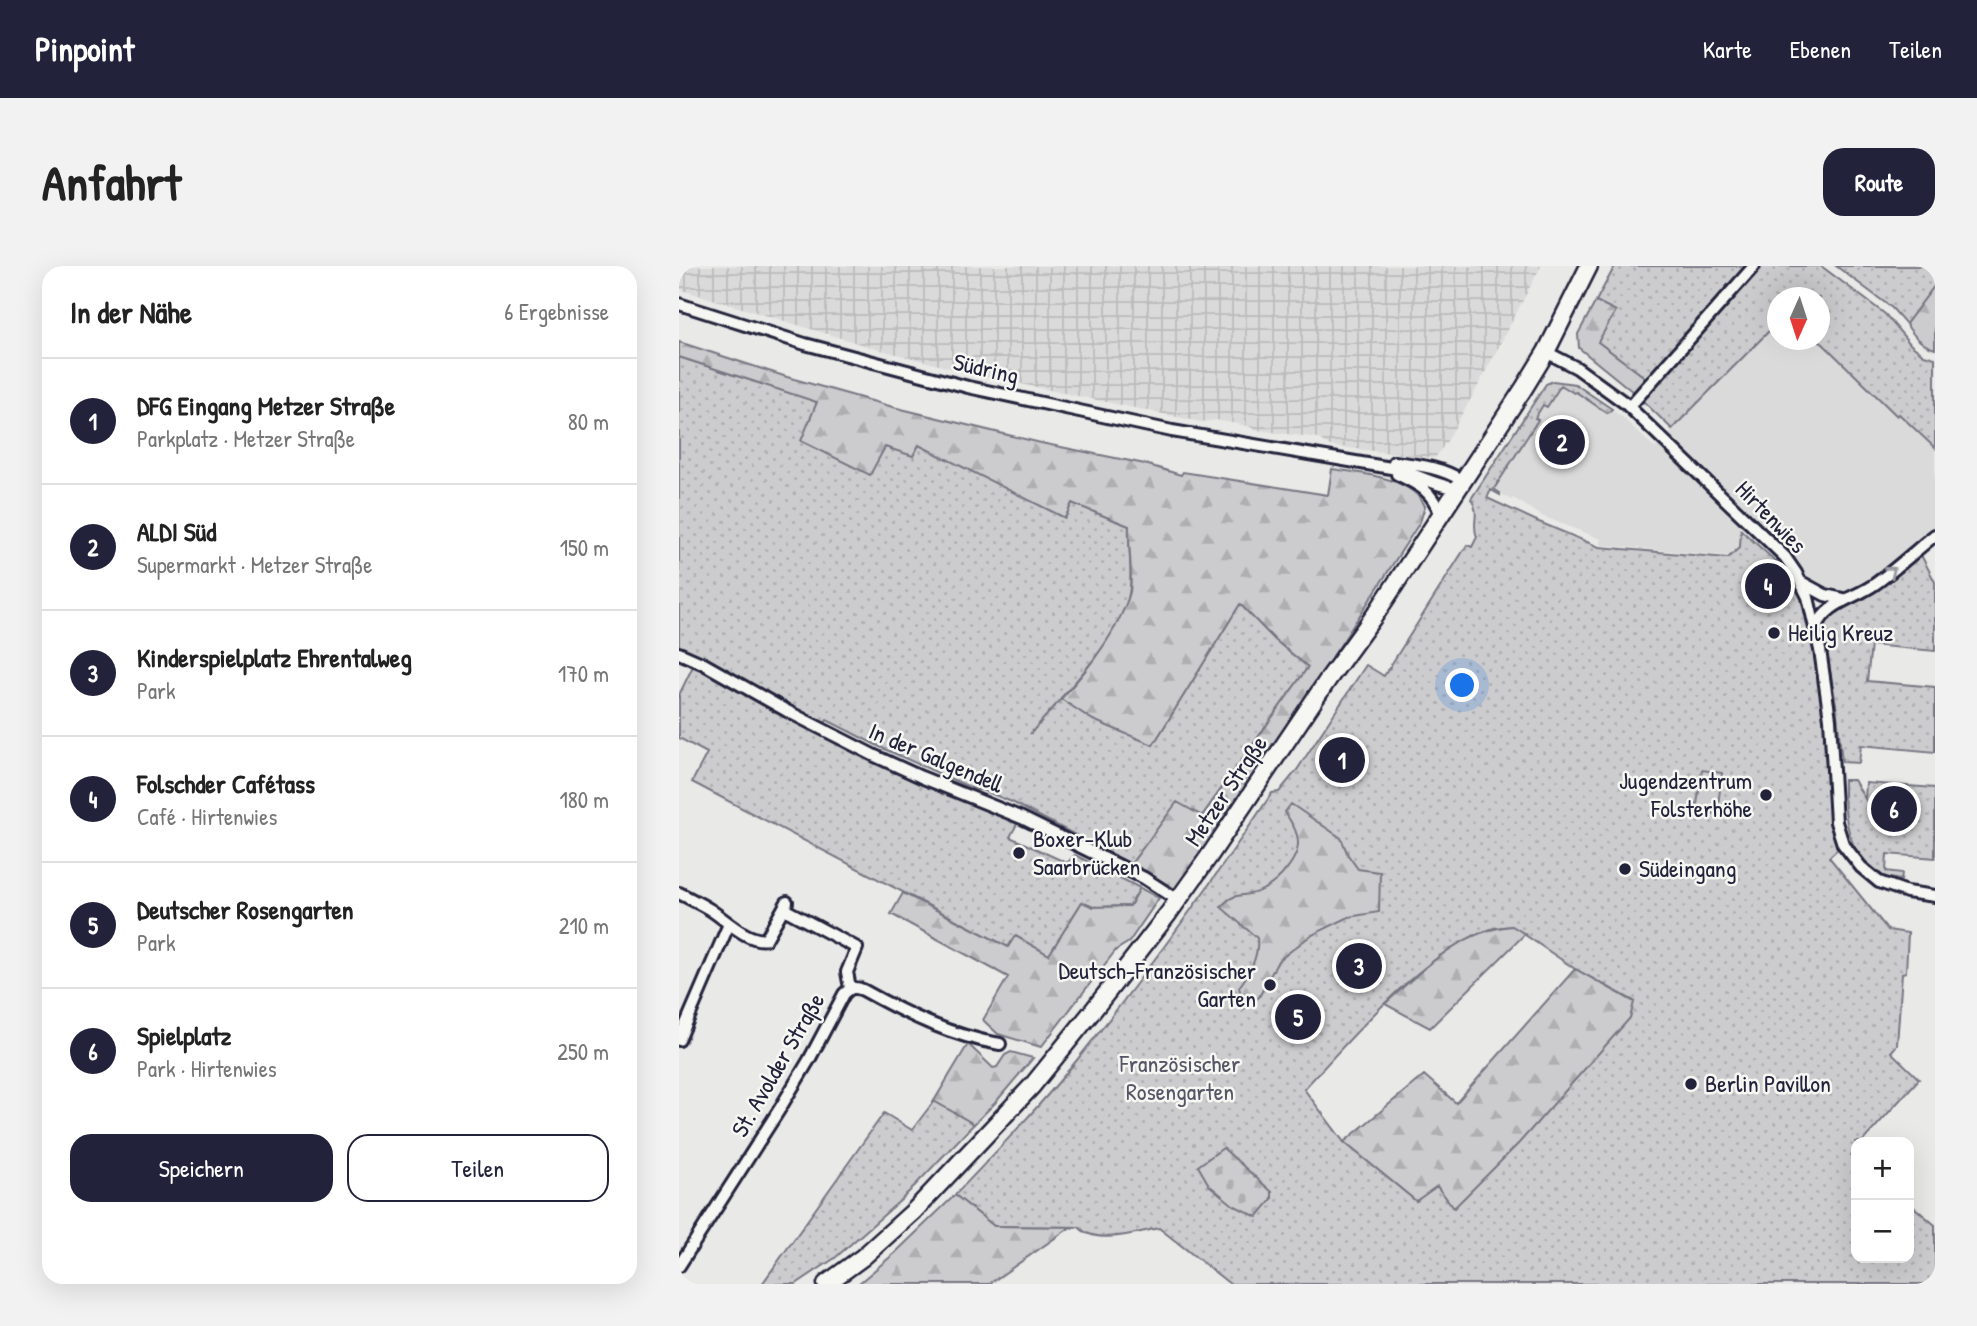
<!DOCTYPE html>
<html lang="de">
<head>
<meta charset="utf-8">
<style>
  :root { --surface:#fff; --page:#f2f2f2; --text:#222; --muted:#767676; --line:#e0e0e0; --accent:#22223b }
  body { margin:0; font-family:"Patrick Hand",sans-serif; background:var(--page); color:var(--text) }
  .controls { position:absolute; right:21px; bottom:21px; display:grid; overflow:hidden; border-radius:14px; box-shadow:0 7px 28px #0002 }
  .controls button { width:63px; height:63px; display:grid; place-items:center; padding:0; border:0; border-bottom:2px solid var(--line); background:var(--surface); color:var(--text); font:35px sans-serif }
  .compass { position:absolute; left:1088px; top:21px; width:63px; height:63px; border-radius:50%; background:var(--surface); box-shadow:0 7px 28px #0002; rotate:183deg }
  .you { position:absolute; left:784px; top:420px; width:24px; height:24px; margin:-18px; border:5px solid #fff; border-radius:50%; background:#1a73e8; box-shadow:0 0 0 10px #1a73e833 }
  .badge { display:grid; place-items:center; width:46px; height:46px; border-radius:50%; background:var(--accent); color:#fff; font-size:23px; font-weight:700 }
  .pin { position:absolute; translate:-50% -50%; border:4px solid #fff; box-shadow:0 2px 7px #0006 }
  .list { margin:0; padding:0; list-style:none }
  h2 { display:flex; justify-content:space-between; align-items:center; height:91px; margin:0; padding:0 28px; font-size:30px }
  h2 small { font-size:23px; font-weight:400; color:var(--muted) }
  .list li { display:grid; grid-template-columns:46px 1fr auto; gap:21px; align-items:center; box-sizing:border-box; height:126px; padding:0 28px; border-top:2px solid var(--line) }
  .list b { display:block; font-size:26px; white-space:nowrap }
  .list p { margin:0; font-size:23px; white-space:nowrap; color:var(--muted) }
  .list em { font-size:23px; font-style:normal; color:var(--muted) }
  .actions { display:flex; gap:14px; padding:21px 28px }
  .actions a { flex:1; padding:16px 0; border:2px solid var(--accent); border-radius:21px; text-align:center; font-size:24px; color:var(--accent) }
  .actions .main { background:var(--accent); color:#fff }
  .map { position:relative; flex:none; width:1256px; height:1018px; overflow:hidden; border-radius:21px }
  header { display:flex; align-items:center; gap:42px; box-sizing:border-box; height:98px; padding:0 35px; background:var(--accent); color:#fff }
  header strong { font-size:33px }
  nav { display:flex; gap:38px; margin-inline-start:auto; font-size:24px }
  .intro { display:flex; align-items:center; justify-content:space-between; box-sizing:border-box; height:168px; padding:0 42px }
  h1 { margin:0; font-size:49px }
  .button { padding:18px 32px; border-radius:21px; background:var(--accent); color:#fff; font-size:24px; font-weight:700 }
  main { display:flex; gap:42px; padding:0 42px }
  aside { flex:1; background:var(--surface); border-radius:21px; box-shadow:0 7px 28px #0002 }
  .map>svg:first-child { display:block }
</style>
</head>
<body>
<header>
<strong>Pinpoint</strong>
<nav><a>Karte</a><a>Ebenen</a><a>Teilen</a></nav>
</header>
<div class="intro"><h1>Anfahrt</h1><a class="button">Route</a></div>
<main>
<aside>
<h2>In der Nähe<small>6 Ergebnisse</small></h2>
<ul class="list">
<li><span class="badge">1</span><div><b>DFG Eingang Metzer Straße</b><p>Parkplatz · Metzer Straße</p></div><em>80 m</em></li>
<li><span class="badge">2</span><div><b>ALDI Süd</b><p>Supermarkt · Metzer Straße</p></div><em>150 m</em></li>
<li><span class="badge">3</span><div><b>Kinderspielplatz Ehrentalweg</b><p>Park</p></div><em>170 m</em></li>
<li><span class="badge">4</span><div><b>Folschder Cafétass</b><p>Café · Hirtenwies</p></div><em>180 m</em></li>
<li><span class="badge">5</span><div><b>Deutscher Rosengarten</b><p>Park</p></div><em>210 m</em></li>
<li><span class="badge">6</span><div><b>Spielplatz</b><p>Park · Hirtenwies</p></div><em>250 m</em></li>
</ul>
<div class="actions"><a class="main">Speichern</a><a>Teilen</a></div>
</aside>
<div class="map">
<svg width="1256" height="1018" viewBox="0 0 1256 1018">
  <defs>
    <pattern id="industrial-grid" width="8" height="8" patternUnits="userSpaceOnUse" patternTransform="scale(1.75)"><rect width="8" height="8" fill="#dadada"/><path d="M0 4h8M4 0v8" fill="none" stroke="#bbbbbc"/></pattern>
    <pattern id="green-dots" width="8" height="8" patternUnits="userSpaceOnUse" patternTransform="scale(1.75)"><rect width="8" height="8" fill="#ccccce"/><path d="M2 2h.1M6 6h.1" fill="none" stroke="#afafb2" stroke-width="1.8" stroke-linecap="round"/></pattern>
    <pattern id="forest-firs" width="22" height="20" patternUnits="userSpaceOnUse" patternTransform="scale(1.75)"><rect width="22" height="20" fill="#ccccce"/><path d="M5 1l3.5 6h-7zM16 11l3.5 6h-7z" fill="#afafb2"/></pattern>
    <pattern id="cemetery-stones" width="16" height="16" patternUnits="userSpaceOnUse" patternTransform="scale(1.75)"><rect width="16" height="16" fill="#ccccce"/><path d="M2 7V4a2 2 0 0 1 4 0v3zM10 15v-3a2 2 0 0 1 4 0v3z" fill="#afafb2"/></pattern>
  </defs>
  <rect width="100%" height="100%" fill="#e9e9e7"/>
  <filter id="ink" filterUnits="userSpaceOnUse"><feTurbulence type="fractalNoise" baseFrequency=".0143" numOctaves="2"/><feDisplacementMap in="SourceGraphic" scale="14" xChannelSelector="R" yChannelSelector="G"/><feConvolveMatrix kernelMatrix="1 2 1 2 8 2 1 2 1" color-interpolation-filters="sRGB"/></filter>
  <g filter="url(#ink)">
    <path fill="#dadada" d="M1098,57V74H1140L1218,149L1220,148L1256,182V269L1164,333L1121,316L1071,257L1062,265L1061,281L1049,290L921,279L922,273L863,250L834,232L832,234L804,217L857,133L867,118L871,116L878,115L892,117L907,125L942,150L976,182Z"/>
    <path fill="url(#industrial-grid)" d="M0,0H862L799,120L768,175L756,192L651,180L638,172L578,164L569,160L537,154L522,156L294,108L198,83L0,23Z"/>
    <path fill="url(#green-dots)" stroke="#777784" stroke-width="2" fill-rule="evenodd" d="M936,0H1067L968,113L919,76L917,35Z
      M1082,0H1142L1206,48L1232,79L1245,89L1256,92V182L1220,148L1218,150L1140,74V32H1098V57L993,163L963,134Z
      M1157,0H1256V19L1227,58L1213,42Z
      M0,91L138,136L190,208L206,181L234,189L240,179L386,252L393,237L450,260C449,280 453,301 451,321C448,359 406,405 382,432L474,479L561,338L596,374L629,401L523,550L498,537L452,598L333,536L303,524H297L201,481L148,454L145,458L27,394L0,382Z
      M874,115L896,118L933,143L928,147L897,126L895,127L882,119L868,141L864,139L856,152L859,154L815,223L821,227V229L812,224L808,232L860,256L920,281L1049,292L1061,281L1062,264L1103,301L1102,303L1090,299L1081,298V301C1094,301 1104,309 1117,307L1129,331L1164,578L1150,591L1209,664L1229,667L1227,706L1223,707L1218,779L1212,786L1240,813L1183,876H1177V883L1172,889L1177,894V992H1230V937L1256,959V1018H551L480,962C459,966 416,980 400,961L315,960L276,929C318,885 360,841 398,794C467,708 532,618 593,527L600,526L618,504L687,399L705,410L788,279L793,281L798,271C792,257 802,248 792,233L867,118ZM833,660L896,703L955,735L775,941L757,919L737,935L665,876L625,823C674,771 743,686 812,663C818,661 826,661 833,660Z
      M1242,289L1256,316V385L1192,379L1188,415L1256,421V486L1182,479L1180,497L1163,496L1157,438L1143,358C1159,340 1178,337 1198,324C1214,314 1228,301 1242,289Z
      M15,398L150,472L194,494L339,556L331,571L388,597L396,589L461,622L451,640L414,641L403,636L370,689L337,670L329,681L13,516L28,487L0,472V429Z
      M1165,514H1175L1186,533L1187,517L1256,522V592L1208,588L1207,605L1223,607L1222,614C1171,609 1164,555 1165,514Z
      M255,835L295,858L223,933L156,992L117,1018H83L205,847L233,864Z"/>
    <path fill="url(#forest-firs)" stroke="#777784" stroke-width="2" d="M1256,19V83C1242,79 1235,70 1227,58Z
      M917,35L937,45L919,76L968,113L954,126L900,82L899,68Z
      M0,76L108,111L214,141L362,177L466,198L502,209L504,206L649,229L653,203C681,207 733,211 746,240L741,256C661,380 582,504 496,623L452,598L498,536L523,550L629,401L596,374L561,338L474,479L414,454L382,433L351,468C381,433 414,401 436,361C442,350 448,338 451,326C454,305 449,281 450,260L393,237L386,252L240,179L234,190L206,181L191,209L122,175L138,136L0,91Z
      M612,538L662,572L669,589L679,603L701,606L700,646L670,651L631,670L599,695L580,731L565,743L560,721C571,707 580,690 578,672L542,641C558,622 567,634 585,623C600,615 620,593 619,576C619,565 611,555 606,546Z
      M461,622L480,632L450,676L437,684L362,781L319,768L304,754L329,711L212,648L224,627L329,681L336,670L370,689L403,636L414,641L451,640Z
      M833,660L846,668L751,762L706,738C742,705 781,664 833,660Z
      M896,703L955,736L951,752L840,877L775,942L758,920L737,935L665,876L745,809L777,837Z
      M289,778L314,802L318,801L326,789L332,786L354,792L316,837L295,858L255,835Z
      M276,929L315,960L400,961L389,963L310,1018H179L216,987Z"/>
    <path fill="url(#cemetery-stones)" stroke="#777784" stroke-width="2" d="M544,882L593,926V933L578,951L554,939L530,919L519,900Z"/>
    <path fill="#ccccce" stroke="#777784" stroke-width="2" d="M1023,504L1043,507L1038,548L1017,545Z"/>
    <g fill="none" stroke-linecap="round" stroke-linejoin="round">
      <g stroke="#22223b" stroke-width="16">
        <path id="minor" d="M0,38L126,78L289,121L493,165L718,203C737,208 761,222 779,222
          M867,86L898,102L946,137L1106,291L1117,307L1129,331L1141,384L1151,453L1157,556L1164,578L1182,601L1200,616L1228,626L1256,630
          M950,141L1075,0
          M715,196C740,199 762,201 784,215
          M718,208C741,219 752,224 762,249
          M1122,316L1146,329L1164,333
          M1137,362C1148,336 1175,333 1196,318C1217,303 1236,285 1256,269
          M0,387L25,398L108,445L196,490L242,511L343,552L465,612L499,634
          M0,627C10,632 20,637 30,643C45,652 69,677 87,673L108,636
          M105,643L178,682L168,706L171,722
          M0,774L50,658
          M0,1000L100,844L130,794L165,728C171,722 175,720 184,724C227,748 272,770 321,778"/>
      </g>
      <g stroke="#22223b" stroke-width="21">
        <path id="primary" d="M147,1018L184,991L235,945L353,820L412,747L489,648L531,589L650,412L698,346L845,122L867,86L910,0"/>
      </g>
      <use href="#minor" stroke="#f6f6f2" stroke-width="10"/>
      <use href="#primary" stroke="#f6f6f2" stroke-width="16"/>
    </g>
    <defs><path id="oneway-chevron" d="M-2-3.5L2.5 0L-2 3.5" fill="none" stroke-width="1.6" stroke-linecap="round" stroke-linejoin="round" transform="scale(1.75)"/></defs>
    <use stroke="#9797a0" href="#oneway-chevron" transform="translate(1212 305) rotate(-39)"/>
  </g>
  <g fill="#22223b" stroke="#f6f6f2" stroke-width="2.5">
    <circle cx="1095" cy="367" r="7"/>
    <circle cx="1087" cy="529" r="7"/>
    <circle cx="340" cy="587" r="7"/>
    <circle cx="946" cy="603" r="7"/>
    <circle cx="591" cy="719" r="7"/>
    <circle cx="1012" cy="818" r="7"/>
  </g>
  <g text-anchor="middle" stroke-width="5" stroke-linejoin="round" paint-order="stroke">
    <g font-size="24" fill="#22223b" stroke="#f6f6f2">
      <text transform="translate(307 103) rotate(13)" y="8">Südring</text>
      <text transform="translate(1092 251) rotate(46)" y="8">Hirtenwies</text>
      <text transform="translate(257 492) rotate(23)" y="8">In der Galgendell</text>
      <text transform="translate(547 525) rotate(-56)" y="8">Metzer Straße</text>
      <text transform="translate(99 799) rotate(-60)" y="8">St. Avolder Straße</text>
    </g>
    <g font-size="24" fill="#22223b" stroke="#f6f6f2" text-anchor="start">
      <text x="1109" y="375">Heilig Kreuz</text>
      <text x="1073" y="523" text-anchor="end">Jugendzentrum<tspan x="1073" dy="28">Folsterhöhe</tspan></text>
      <text x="354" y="581">Boxer-Klub<tspan x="354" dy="28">Saarbrücken</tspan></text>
      <text x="960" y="611">Südeingang</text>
      <text x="577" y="713" text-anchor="end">Deutsch-Französischer<tspan x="577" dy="28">Garten</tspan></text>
      <text x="1026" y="826">Berlin Pavillon</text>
    </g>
    <g font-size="24" fill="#555567" stroke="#f6f6f2">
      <text x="501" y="806">Französischer<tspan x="501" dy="28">Rosengarten</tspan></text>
    </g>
  </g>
</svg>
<div class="controls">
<button>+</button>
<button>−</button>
</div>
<svg class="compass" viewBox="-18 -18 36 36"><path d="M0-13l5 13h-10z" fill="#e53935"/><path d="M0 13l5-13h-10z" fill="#767676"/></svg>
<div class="you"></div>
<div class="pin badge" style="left:663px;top:494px">1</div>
<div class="pin badge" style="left:883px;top:176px">2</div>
<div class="pin badge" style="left:680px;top:700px">3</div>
<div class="pin badge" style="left:1089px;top:320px">4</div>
<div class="pin badge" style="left:619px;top:751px">5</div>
<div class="pin badge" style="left:1215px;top:543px">6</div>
</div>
</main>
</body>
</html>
